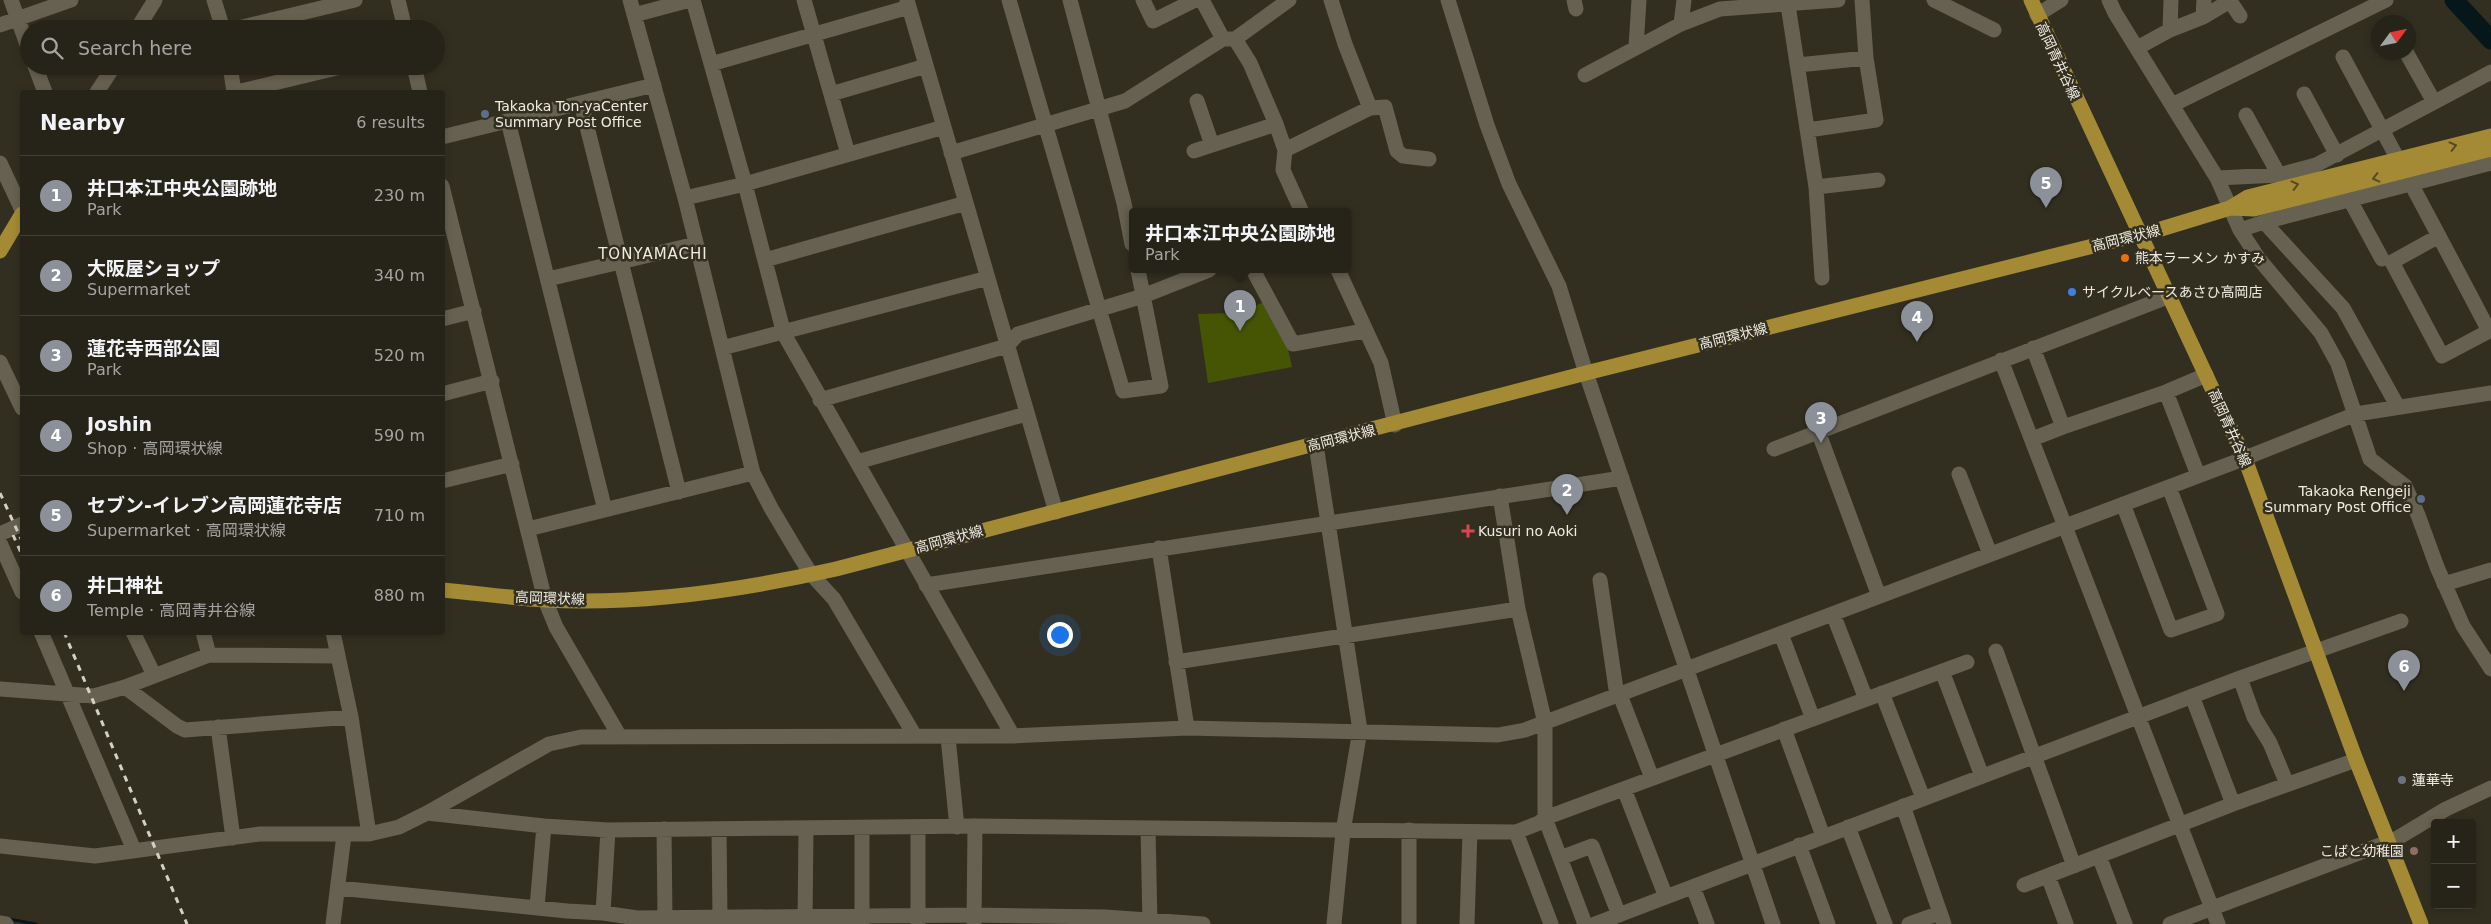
<!DOCTYPE html>
<html lang="en">
<head>
<meta charset="utf-8">
<style>
  :root { --surface:#262318; --page:#2e2b21; --text:#f1f3f6; --muted:#a4a4a2; --line:#424037; --accent:#8c9099 }
  body { margin:0; font-family:"DejaVu Sans","Noto Sans JP",sans-serif; background:var(--page); color:var(--text) }
  .controls { position:absolute; right:15px; bottom:15px; display:grid; overflow:hidden; border-radius:5px; box-shadow:0 2px 8px #0003 }
  .controls button { width:45px; height:45px; display:grid; place-items:center; padding:0; border:0; border-bottom:1px solid var(--line); background:var(--surface); color:var(--text); font:25px sans-serif }
  .compass { position:absolute; left:2371px; top:15px; width:45px; height:45px; border-radius:50%; background:var(--surface); box-shadow:0 2px 8px #0003; rotate:57deg }
  .you { position:absolute; left:1059px; top:634px; width:18px; height:18px; margin:-12px; border:4px solid #fff; border-radius:50%; background:#1a73e8; box-shadow:0 0 0 8px #1a73e833 }
  .badge { display:grid; place-items:center; width:32px; height:32px; border-radius:50%; background:var(--accent); color:#fff; font-size:16px; font-weight:700 }
  .pin { position:absolute; translate:-50% -41px; filter:drop-shadow(0 1px 2px #0008) }
  .pin::after { content:''; position:absolute; top:26px; width:18px; height:15px; background:inherit; clip-path:polygon(0 0,100% 0,50% 100%) }
  .popup { position:absolute; left:1129px; top:208px; width:222px; height:65px; box-sizing:border-box; display:grid; place-content:center; border-radius:5px; background:var(--surface); filter:drop-shadow(0 1px 4px #0005); font-size:16px; white-space:nowrap; color:var(--muted) }
  .popup b { font-size:19px; color:var(--text) }
  .popup::after { content:''; position:absolute; left:50%; top:100%; margin-left:-10px; border:10px solid transparent; border-top-color:var(--surface) }
  .list { margin:0; padding:0; list-style:none }
  h2 { display:flex; justify-content:space-between; align-items:center; height:65px; margin:0; padding:0 20px; font-size:21px }
  h2 small { font-size:16px; font-weight:400; color:var(--muted) }
  .list li { display:grid; grid-template-columns:32px 1fr auto; gap:15px; align-items:center; box-sizing:border-box; height:80px; padding:0 20px; border-top:1px solid var(--line) }
  .list b { display:block; font-size:19px; white-space:nowrap }
  .list p { margin:0; font-size:16px; white-space:nowrap; color:var(--muted) }
  .list em { font-size:16px; font-style:normal; color:var(--muted) }
  .icon { flex:none; width:28px; height:28px; fill:none; stroke:currentColor; stroke-width:2; stroke-linecap:round; stroke-linejoin:round }
  .map { position:relative; flex:none; width:2491px; height:924px; overflow:hidden }
  .search { position:absolute; background:var(--surface); box-shadow:0 2px 8px #0003; left:20px; top:20px; width:425px; height:55px; display:flex; align-items:center; gap:12px; box-sizing:border-box; padding:0 18px; border-radius:28px; color:var(--muted); font-size:19px }
  .panel { position:absolute; background:var(--surface); box-shadow:0 2px 8px #0003; left:20px; top:90px; width:425px; height:545px; border-radius:5px }
  .map>svg:first-child { display:block }
</style>
</head>
<body>
<div class="map">
<svg width="2491" height="924" viewBox="0 0 2491 924">
  <rect width="100%" height="100%" fill="#332f20"/>
  <path fill="#465504" d="M1265,302L1288,349L1292,367L1208,383L1198,314L1234,313Z"/>
  <g fill="none" stroke-linecap="round" stroke-linejoin="round">
    <path stroke="#05171b" stroke-width="3" d="M8,919L36,924"/>
    <path stroke="#05171b" stroke-width="19" d="M2454,0L2491,40"/>
    <path stroke="#666150" stroke-width="15" d="M11,0L29,50
      M214,0L223,29
      M398,0L405,29
      M630,0L685,198L753,473L771,508L799,555L811,574L834,599L915,736
      M693,0L745,184L784,334L1013,736
      M804,0L848,154
      M907,0L1056,512
      M1009,0L1123,391L1161,386L1138,270
      M1070,0L1124,203L1132,244
      M1143,0L1153,21L1195,0
      M1202,0L1223,39
      M1331,0L1345,44L1370,108
      M1448,0L1487,125L1509,184L1559,286L1586,373L1773,924
      M1574,0L1576,9
      M1934,0L1994,30
      M2109,0L2115,13L2217,178L2240,230L2259,259L2321,333L2338,364L2370,459L2405,486L2418,515L2437,567L2463,626L2491,669
      M1788,5L1816,187L1822,278
      M634,15L690,0
      M2037,15L2061,0
      M2203,17L2230,1L2240,16
      M1681,24L1684,0
      M0,25L71,0
      M137,29L155,0
      M234,29L355,0
      M2170,30L2203,17L2204,0
      M1235,39L1250,63L1276,124L1285,150L1283,170L1302,212
      M1636,47L1639,0
      M2137,48L2170,30L2171,0
      M2406,52L2434,102
      M2343,57C2392,148 2441,239 2489,331L2442,356L2392,262L2439,236
      M711,64L909,7
      M1798,65L1866,58
      M35,66L45,92
      M230,66L234,92
      M414,66L420,92
      M1585,75L1681,24L1720,9L1838,0
      M97,92L114,66
      M237,92L345,66
      M831,94L926,66
      M2304,94L2337,155
      M1197,101L1212,145
      M581,103L679,492
      M2172,105L2386,0
      M2246,115L2279,175
      M508,121L605,510
      M1808,130L1876,120L1866,58L1862,0
      M442,137L654,85
      M1285,150L1370,108L1385,107L1397,151L1403,156L1429,159
      M1194,151L1276,124
      M951,153L1125,101L1223,39H1235L1289,0
      M0,163L22,210
      M2217,178L2279,175L2316,165L2491,72
      M442,186L545,600L556,627L620,737
      M1816,187L1878,180
      M685,198L745,184L944,127
      M2350,200L2382,259
      M2264,222L2491,163
      M2240,230L2264,222L2343,308L2398,407
      M765,260L966,203
      M1253,270L1293,344L1364,331
      M1338,270L1381,363L1395,425
      M548,279L696,244
      M442,319L474,311
      M722,348L988,278
      M2001,360L2218,924
      M0,362L22,408
      M2166,392L2206,375
      M442,394L492,381
      M820,400L1007,346L1018,334L1143,296L1209,270
      M2063,427L2166,392L2198,475
      M1818,431L1879,596
      M2032,439L2063,427L2033,348
      M1316,445L1360,730L1343,832L1334,924
      M1774,449L2170,296
      M857,462L1026,414
      M1959,474L1990,554
      M442,481L512,464
      M2123,504L2171,630L2217,614L2169,487
      M528,529L753,473
      M0,534L22,524
      M0,543L22,592
      M1159,548L1187,728
      M1600,580L1617,696
      M2444,584L2491,570
      M926,585L1622,478
      M1833,614L1866,699
      M41,632L134,850
      M133,632L154,675
      M203,632L209,655
      M333,632L351,717L369,834
      M1781,634L1813,719
      M1996,651L2074,866
      M1176,662L1518,609
      M1942,671L1982,776
      M2240,678L2254,717L2270,743L2287,784
      M125,687L177,726L185,730L351,717
      M0,689L94,696L125,687L209,655L337,656
      M1882,693L1923,798
      M1620,695L1652,778
      M2192,696L2233,804
      M218,727L233,838
      M1784,729L1823,836
      M948,737L957,827
      M1624,789L1666,897
      M1903,806L1944,924
      M427,813L544,826L608,830L975,826L1516,832L1539,823L1545,818V723L1518,609L1500,496
      M1848,827L1885,924
      M1148,828L1150,924
      M664,829L665,918
      M719,829L720,917
      M918,829V924
      M1516,832L1551,924
      M1799,845L1828,924
      M0,846L95,856L260,834H369L399,827L427,813L549,744L581,737L1013,736L1187,728L1498,735L1525,730L2235,462L2356,414L2491,393
      M2099,856L2125,924
      M1560,858L1592,846L1619,915
      M2048,876L2066,924
      M2024,885L2233,804L2356,760
      M1693,887L1707,924
      M338,888L567,911L603,913L637,918L974,915L1105,917L1203,924
      M537,907L544,826
      M603,913L608,830
      M0,923L6,924
      M333,924L344,835
      M805,924L806,829
      M862,924V828
      M974,924L975,826
      M1409,924V830
      M1467,924L1470,832
      M1585,924L1545,818L1967,662
      M1595,924L2240,678L2401,621
      M1909,924L1940,913
      M2170,924L2396,839L2446,809L2491,788"/>
    <path stroke="#a48a34" stroke-width="15" d="M2031,0L2245,459L2356,760L2421,924
      M2230,208L2254,209L2491,149
      M0,251L22,214
      M442,590C477,593 511,598 545,600C640,605 743,590 836,569L1586,373L2161,229L2230,208L2248,197L2491,136"/>
    <path stroke="#d3d0c5" stroke-width="3" stroke-dasharray="6 6" stroke-linecap="butt" d="M0,493L22,541
      M13,535L22,555
      M64,632L187,924"/>
  </g>
  <defs><path id="oneway-chevron" d="M-2-3.5L2.5 0L-2 3.5" fill="none" stroke-width="1.6" stroke-linecap="round" stroke-linejoin="round" transform="scale(1.25)"/></defs>
  <g stroke="#554a26">
    <use href="#oneway-chevron" transform="translate(2453 146) rotate(-14)"/>
    <use href="#oneway-chevron" transform="translate(2376 178) rotate(166)"/>
    <use href="#oneway-chevron" transform="translate(2295 185) rotate(-14)"/>
  </g>
  <g fill="#5c6f8a" stroke="#332f20" stroke-width="2">
    <circle cx="485" cy="114" r="5"/>
    <circle cx="2421" cy="499" r="5"/>
  </g>
  <circle fill="#e8710a" stroke="#332f20" stroke-width="2" cx="2125" cy="258" r="5"/>
  <circle fill="#3f7fe0" stroke="#332f20" stroke-width="2" cx="2072" cy="292" r="5"/>
  <path fill="#e0444e" stroke="#332f20" stroke-width="2" d="M1465.5 523.5h5v5h5v5h-5v5h-5v-5h-5v-5h5z"/>
  <circle fill="#6b7280" stroke="#332f20" stroke-width="2" cx="2402" cy="780" r="5"/>
  <circle fill="#8d6e63" stroke="#332f20" stroke-width="2" cx="2414" cy="851" r="5"/>
  <g text-anchor="middle" stroke-width="5" stroke-linejoin="round" paint-order="stroke">
    <g font-size="14" fill="#eeebe1" stroke="#332f20">
      <text transform="translate(2058 61) rotate(65)" y="5">高岡青井谷線</text>
      <text transform="translate(2126 238) rotate(-14)" y="5">高岡環状線</text>
      <text transform="translate(1733 336) rotate(-14)" y="5">高岡環状線</text>
      <text transform="translate(2230 428) rotate(66)" y="5">高岡青井谷線</text>
      <text transform="translate(1341 438) rotate(-14)" y="5">高岡環状線</text>
      <text transform="translate(949 539) rotate(-15)" y="5">高岡環状線</text>
      <text transform="translate(550 598) rotate(2)" y="5">高岡環状線</text>
    </g>
    <g font-size="14" fill="#eeebe1" stroke="#332f20" text-anchor="start">
      <text x="495" y="111">Takaoka Ton-yaCenter<tspan x="495" dy="16">Summary Post Office</tspan></text>
      <text x="2135" y="263">熊本ラーメン かすみ</text>
      <text x="2082" y="297">サイクルベースあさひ高岡店</text>
      <text x="2411" y="496" text-anchor="end">Takaoka Rengeji<tspan x="2411" dy="16">Summary Post Office</tspan></text>
      <text x="1478" y="536">Kusuri no Aoki</text>
      <text x="2412" y="785">蓮華寺</text>
      <text x="2404" y="856" text-anchor="end">こばと幼稚園</text>
    </g>
    <g font-size="15" letter-spacing="1" fill="#eeebe1" stroke="#332f20">
      <text x="653" y="259">TONYAMACHI</text>
    </g>
  </g>
</svg>
<div class="controls">
<button>+</button>
<button>−</button>
</div>
<svg class="compass" viewBox="-18 -18 36 36"><path d="M0-13l5 13h-10z" fill="#e53935"/><path d="M0 13l5-13h-10z" fill="#a4a4a2"/></svg>
<div class="you"></div>
<div class="pin badge" style="left:1240px;top:331px">1</div>
<div class="popup"><b>井口本江中央公園跡地</b>Park</div>
<div class="pin badge" style="left:1567px;top:515px">2</div>
<div class="pin badge" style="left:1821px;top:443px">3</div>
<div class="pin badge" style="left:1917px;top:342px">4</div>
<div class="pin badge" style="left:2046px;top:208px">5</div>
<div class="pin badge" style="left:2404px;top:691px">6</div>
<div class="search"><svg class="icon" aria-label="search" viewBox="0 0 24 24"><circle cx="10" cy="10" r="6"/><path d="M15 15l6 6"/></svg>Search here</div>
<section class="panel">
<h2>Nearby<small>6 results</small></h2>
<ul class="list">
<li><span class="badge">1</span><div><b>井口本江中央公園跡地</b><p>Park</p></div><em>230 m</em></li>
<li><span class="badge">2</span><div><b>大阪屋ショップ</b><p>Supermarket</p></div><em>340 m</em></li>
<li><span class="badge">3</span><div><b>蓮花寺西部公園</b><p>Park</p></div><em>520 m</em></li>
<li><span class="badge">4</span><div><b>Joshin</b><p>Shop · 高岡環状線</p></div><em>590 m</em></li>
<li><span class="badge">5</span><div><b>セブン-イレブン高岡蓮花寺店</b><p>Supermarket · 高岡環状線</p></div><em>710 m</em></li>
<li><span class="badge">6</span><div><b>井口神社</b><p>Temple · 高岡青井谷線</p></div><em>880 m</em></li>
</ul>
</section>
</div>
</body>
</html>
